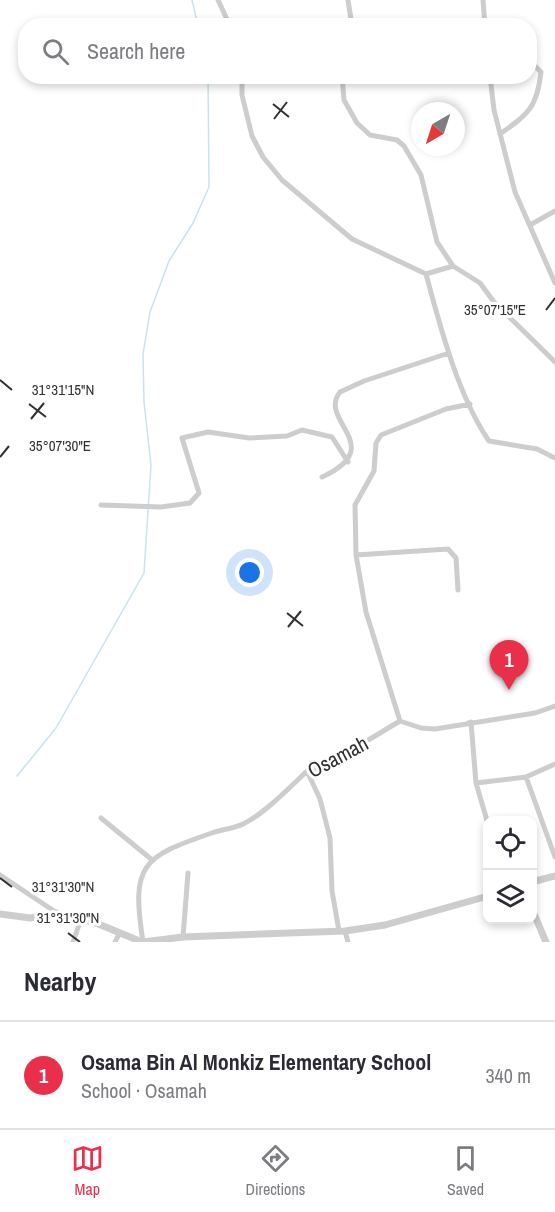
<!DOCTYPE html>
<html lang="en">
<head>
<meta charset="utf-8">
<style>
  :root { --surface:#fff; --page:#f7f7f7; --text:#2b2b33; --muted:#7c7c81; --line:#e1e1e2; --accent:#ea2f4b }
  body { margin:0; font-family:"Archivo Narrow",sans-serif; background:var(--page); color:var(--text) }
  .controls { position:absolute; right:18px; bottom:18px; display:grid; overflow:hidden; border-radius:12px; box-shadow:0 3px 9px #0003 }
  .controls button { width:54px; height:54px; display:grid; place-items:center; padding:0; border:0; border-bottom:2px solid var(--line); background:var(--surface); color:var(--text); font:30px sans-serif }
  .compass { position:absolute; left:411px; top:102px; width:54px; height:54px; border-radius:50%; background:var(--surface); box-shadow:0 3px 9px #0003; rotate:219deg }
  .you { position:absolute; left:250px; top:573px; width:21px; height:21px; margin:-15px; border:4px solid #fff; border-radius:50%; background:#1a73e8; box-shadow:0 0 0 9px #1a73e833 }
  .badge { display:grid; place-items:center; width:39px; height:39px; border-radius:50%; background:var(--accent); color:#fff; font-size:20px; font-weight:700 }
  .pin { position:absolute; translate:-50% -50px; filter:drop-shadow(0 2px 3px #0008) }
  .pin::after { content:''; position:absolute; top:32px; width:21px; height:18px; background:inherit; clip-path:polygon(0 0,100% 0,50% 100%) }
  .list { margin:0; padding:0; list-style:none }
  h2 { display:flex; justify-content:space-between; align-items:center; height:78px; margin:0; padding:0 24px; font-size:26px }
  h2 small { font-size:20px; font-weight:400; color:var(--muted) }
  .list li { display:grid; grid-template-columns:39px 1fr auto; gap:18px; align-items:center; box-sizing:border-box; height:108px; padding:0 24px; border-top:2px solid var(--line) }
  .list b { display:block; font-size:22px; white-space:nowrap }
  .list p { margin:0; font-size:20px; white-space:nowrap; color:var(--muted) }
  .list em { font-size:20px; font-style:normal; color:var(--muted) }
  .icon { flex:none; width:33px; height:33px; fill:none; stroke:currentColor; stroke-width:2; stroke-linecap:round; stroke-linejoin:round }
  .map { position:relative; flex:none; width:555px; height:942px; overflow:hidden }
  .search { position:absolute; background:var(--surface); box-shadow:0 3px 9px #0003; left:18px; right:18px; top:18px; height:66px; display:flex; align-items:center; gap:15px; box-sizing:border-box; padding:0 21px; border-radius:24px; color:var(--muted); font-size:22px }
  .sheet { height:186px; background:var(--surface) }
  nav { display:flex; justify-content:space-around; align-items:center; box-sizing:border-box; height:84px; border-top:2px solid var(--line); background:var(--surface); font-size:16px; color:var(--muted) }
  nav a { display:grid; justify-items:center; gap:3px }
  nav .on { color:var(--accent) }
  .map>svg:first-child { display:block }
</style>
</head>
<body>
<div class="map">
<svg width="555" height="942" viewBox="0 0 555 942">
  <rect width="100%" height="100%" fill="#fff"/>
  <g fill="none" stroke-linecap="round" stroke-linejoin="round">
    <path stroke="#cae2ed" stroke-width="1.5" d="M192,0L198,26
      M17,776L56,728L144,573L151,465L144,402L143,354L150,312L169,261L193,223L209,187L208,76"/>
    <path stroke="#cdcdcd" stroke-width="5" d="M218,0L230,26
      M348,0L352,26
      M483,0L485,26
      M242,76V95L252,136L263,157L282,180L352,239L426,274L453,266
      M342,76L344,100L357,123L370,135L397,140L404,146L421,175L437,242L453,266L480,283L494,302L555,362
      M490,76L494,110L515,192L555,283
      M500,134C528,114 537,108 541,72L534,65H530
      M530,225L555,211
      M426,274C440,326 458,396 489,441L537,449L555,458
      M322,477C389,446 317,421 340,392L364,381L449,353
      M101,505L161,507L190,503L199,493L182,438L208,432L249,438L287,436L302,430L332,437L348,462
      M356,555L448,549L456,558L458,590
      M400,721L366,612L356,555L355,505L374,471L376,443L381,435L446,409L470,404
      M468,723L471,722L476,783L488,824
      M307,771L320,799L330,838L332,891L339,931
      M526,777L555,857
      M476,783L526,777L555,764
      M101,818L151,859
      M0,875L57,913
      M345,931L348,942
      M183,937L188,873
      M73,942L81,919
      M115,942L119,934
      M143,942C131,865 141,857 212,833C222,829 233,829 243,824C264,814 290,787 307,771L320,769L400,721L421,728L435,729L535,713L555,706"/>
    <path stroke="#cdcdcd" stroke-width="7" d="M532,882L555,876
      M532,909L546,942
      M0,914L30,918L57,913L96,923L142,942
      M143,942L183,937L345,931L385,925L488,896"/>
  </g>
  <path fill="none" stroke="#303030" stroke-width="2" d="M273,104L289,117M274,119L287,102M546,310L555,298M0,380L12,390M29,404L46,417M31,419L44,403M0,457L9,446M287,613L303,626M288,627L301,611M0,878L12,887M68,933L80,942"/>
  <g text-anchor="middle" stroke-width="6" stroke-linejoin="round" paint-order="stroke">
    <g font-size="21" fill="#303030" stroke="#fff">
      <text transform="translate(338 757) rotate(-28)" y="7">Osamah</text>
    </g>
  </g>
  <g font-size="15" text-anchor="middle" fill="#303030" stroke="#fff" stroke-width="6" stroke-linejoin="round" paint-order="stroke">
    <text x="495" y="315">35°07'15"E</text>
    <text x="63" y="395">31°31'15"N</text>
    <text x="60" y="451">35°07'30"E</text>
    <text x="63" y="892">31°31'30"N</text>
    <text x="68" y="923">31°31'30"N</text>
  </g>
</svg>
<div class="controls">
<button><svg class="icon" aria-label="locate" viewBox="0 0 24 24"><circle cx="12" cy="12" r="6"/><path d="M12 2v4M12 18v4M2 12h4M18 12h4"/></svg></button>
<button><svg class="icon" aria-label="layers" viewBox="0 0 24 24"><path d="M12 4l9 5-9 5-9-5zM3 14l9 5 9-5"/></svg></button>
</div>
<svg class="compass" viewBox="-18 -18 36 36"><path d="M0-13l5 13h-10z" fill="#e53935"/><path d="M0 13l5-13h-10z" fill="#7c7c81"/></svg>
<div class="you"></div>
<div class="pin badge" style="left:509px;top:690px">1</div>
<div class="search"><svg class="icon" aria-label="search" viewBox="0 0 24 24"><circle cx="10" cy="10" r="6"/><path d="M15 15l6 6"/></svg>Search here</div>
</div>
<section class="sheet">
<h2>Nearby<small></small></h2>
<ul class="list">
<li><span class="badge">1</span><div><b>Osama Bin Al Monkiz Elementary School</b><p>School · Osamah</p></div><em>340 m</em></li>
</ul>
</section>
<nav>
<a class="on"><svg class="icon" aria-label="map" viewBox="0 0 24 24"><path d="M3 6l6-2 6 2 6-2v14l-6 2-6-2-6 2zM9 4v14M15 6v14"/></svg>Map</a>
<a><svg class="icon" aria-label="directions" viewBox="0 0 24 24"><path d="M12 3l9 9-9 9-9-9zM9 14v-3h6M13 9l2 2-2 2"/></svg>Directions</a>
<a><svg class="icon" aria-label="saved" viewBox="0 0 24 24"><path d="M7 4h10v16l-5-4-5 4z"/></svg>Saved</a>
</nav>
</body>
</html>
